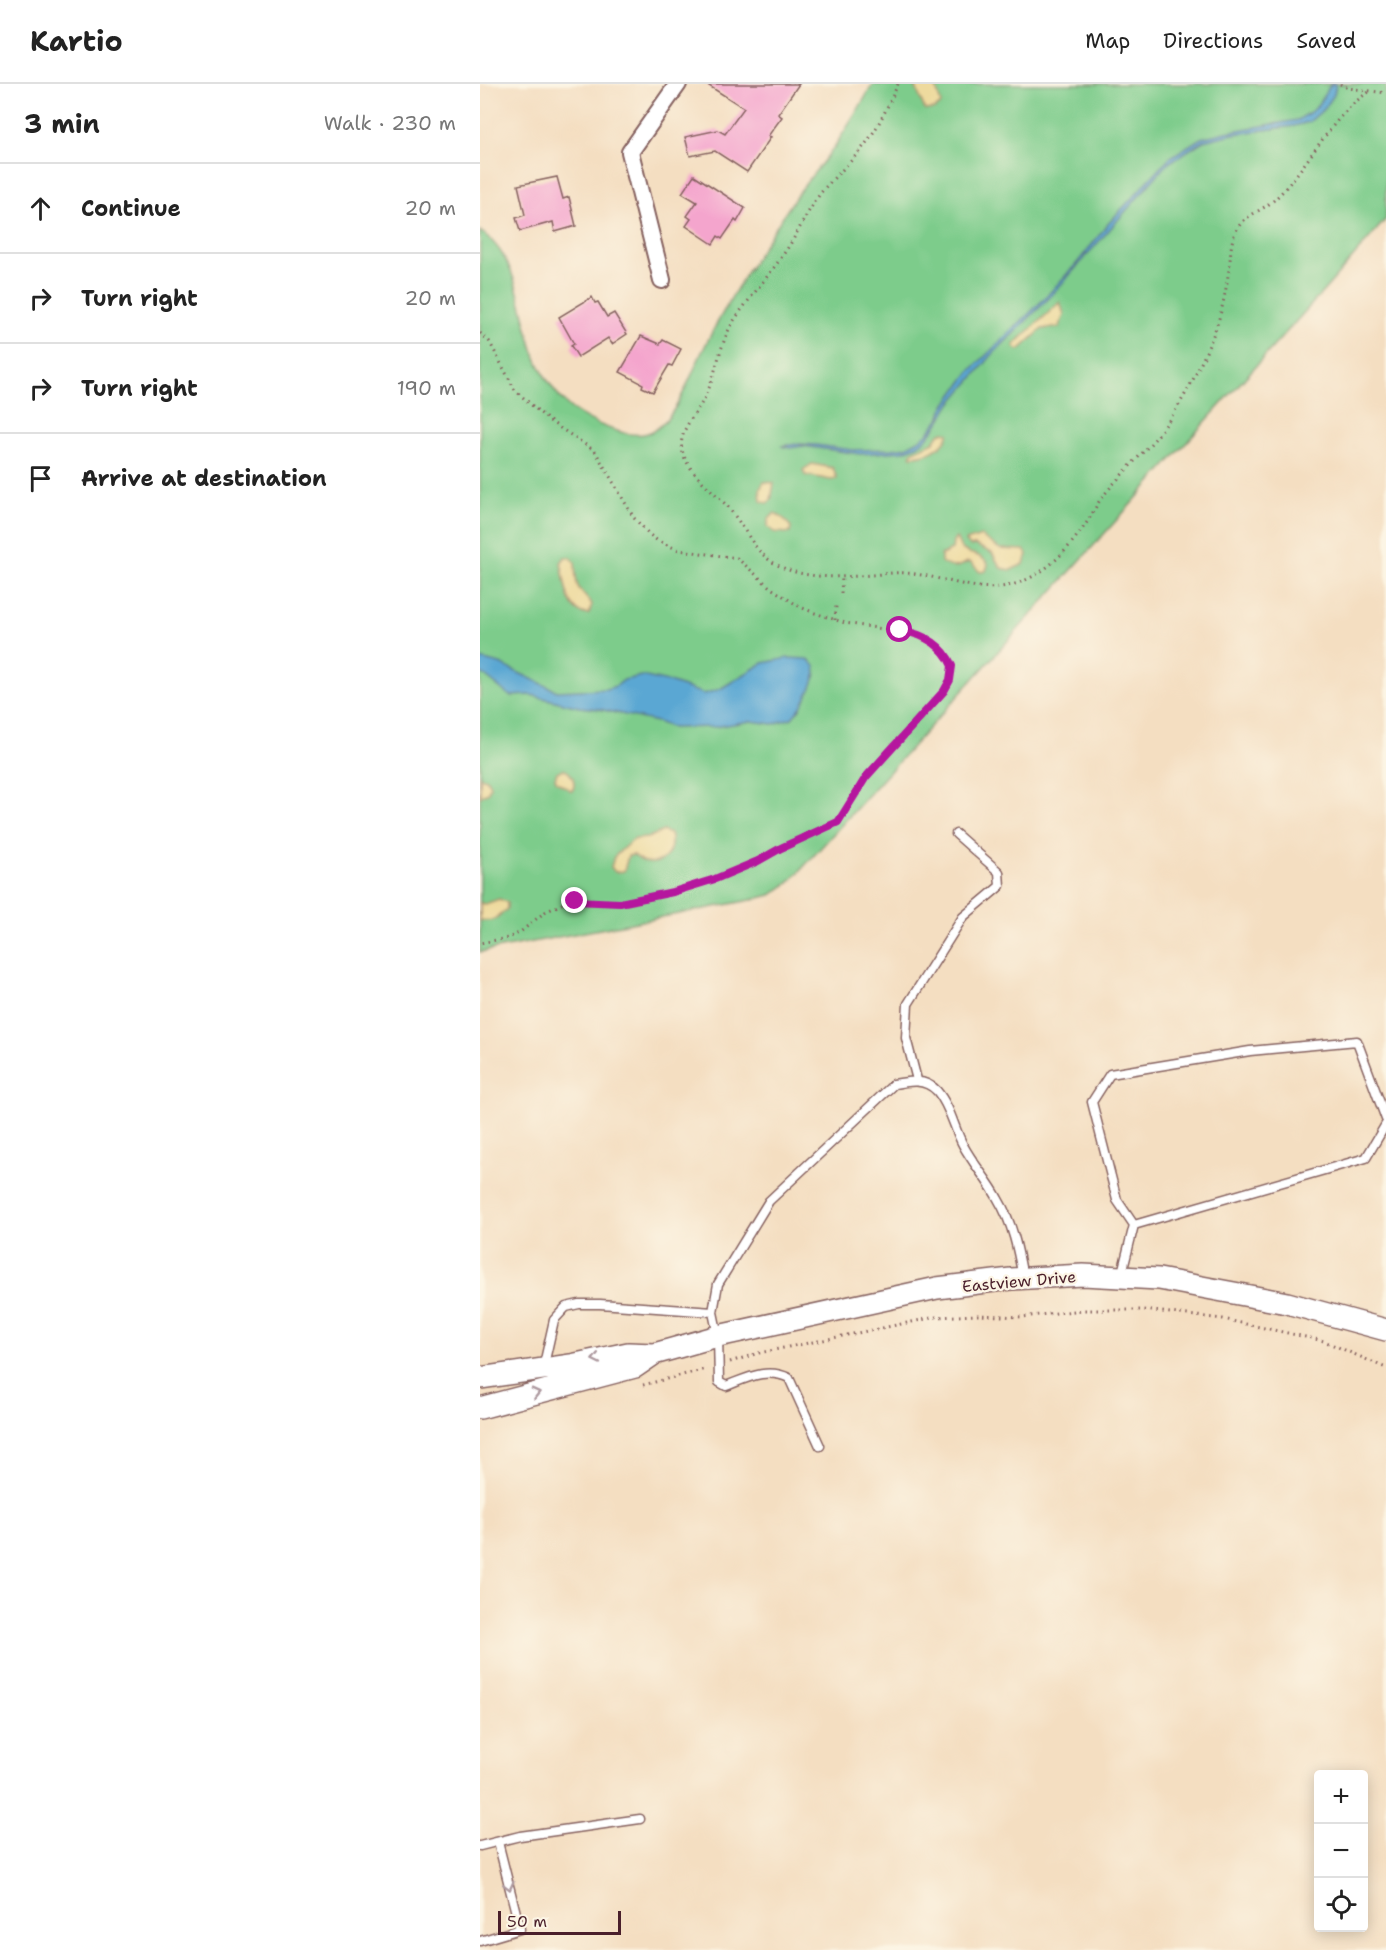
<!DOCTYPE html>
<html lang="en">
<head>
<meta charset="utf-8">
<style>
  :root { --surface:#fff; --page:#f2f2f2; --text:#222; --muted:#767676; --line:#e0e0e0 }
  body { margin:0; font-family:"Shantell Sans",sans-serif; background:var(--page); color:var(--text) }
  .controls { position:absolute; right:18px; bottom:18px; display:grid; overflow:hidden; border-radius:6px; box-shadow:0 3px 15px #0003 }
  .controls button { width:54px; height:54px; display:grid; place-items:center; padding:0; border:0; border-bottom:2px solid var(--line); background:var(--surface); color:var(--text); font:30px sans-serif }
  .scale { position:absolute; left:18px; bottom:15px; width:123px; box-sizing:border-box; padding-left:6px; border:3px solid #4a1f2b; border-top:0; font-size:16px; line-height:21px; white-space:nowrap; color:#4a1f2b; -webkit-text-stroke:4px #fcf5e5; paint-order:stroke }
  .stop { position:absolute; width:18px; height:18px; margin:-14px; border:4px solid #b5179e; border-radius:50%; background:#fff }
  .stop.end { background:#b5179e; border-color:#fff; box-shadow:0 2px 6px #0008 }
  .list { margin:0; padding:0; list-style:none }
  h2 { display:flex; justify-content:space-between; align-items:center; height:78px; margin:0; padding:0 24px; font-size:26px }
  h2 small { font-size:20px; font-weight:400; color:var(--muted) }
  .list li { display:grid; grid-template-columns:39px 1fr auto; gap:18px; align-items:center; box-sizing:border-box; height:90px; padding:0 24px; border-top:2px solid var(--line) }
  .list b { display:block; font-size:22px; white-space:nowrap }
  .list em { font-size:20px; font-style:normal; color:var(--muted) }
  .icon { flex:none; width:33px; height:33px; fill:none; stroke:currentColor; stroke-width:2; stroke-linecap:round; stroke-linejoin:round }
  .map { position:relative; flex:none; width:906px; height:1866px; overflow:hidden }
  header { display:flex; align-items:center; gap:36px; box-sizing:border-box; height:84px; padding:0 30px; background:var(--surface); border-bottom:2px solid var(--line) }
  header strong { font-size:28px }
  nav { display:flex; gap:33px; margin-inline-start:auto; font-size:21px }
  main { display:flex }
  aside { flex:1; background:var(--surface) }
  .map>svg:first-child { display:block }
</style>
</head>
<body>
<header>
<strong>Kartio</strong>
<nav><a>Map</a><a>Directions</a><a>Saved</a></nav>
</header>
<main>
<aside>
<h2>3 min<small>Walk · 230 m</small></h2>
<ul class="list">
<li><svg class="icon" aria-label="ahead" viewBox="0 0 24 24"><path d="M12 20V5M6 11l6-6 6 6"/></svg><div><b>Continue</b></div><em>20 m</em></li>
<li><svg class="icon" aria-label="right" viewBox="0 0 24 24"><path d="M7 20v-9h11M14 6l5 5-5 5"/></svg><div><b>Turn right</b></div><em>20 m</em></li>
<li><svg class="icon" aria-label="right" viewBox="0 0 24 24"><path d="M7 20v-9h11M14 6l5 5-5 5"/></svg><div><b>Turn right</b></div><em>190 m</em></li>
<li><svg class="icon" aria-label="arrive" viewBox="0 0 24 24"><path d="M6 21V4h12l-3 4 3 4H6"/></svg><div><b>Arrive at destination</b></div></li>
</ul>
</aside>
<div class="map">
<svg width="906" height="1866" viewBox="0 0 906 1866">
  <rect width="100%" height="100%" fill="#fcf5e5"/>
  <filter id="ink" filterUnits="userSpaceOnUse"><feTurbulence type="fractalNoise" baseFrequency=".0167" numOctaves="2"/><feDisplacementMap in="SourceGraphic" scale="12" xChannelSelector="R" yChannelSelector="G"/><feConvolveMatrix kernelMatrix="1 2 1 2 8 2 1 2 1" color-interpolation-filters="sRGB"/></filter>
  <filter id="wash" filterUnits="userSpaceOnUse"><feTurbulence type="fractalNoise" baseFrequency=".008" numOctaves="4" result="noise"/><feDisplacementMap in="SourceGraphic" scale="24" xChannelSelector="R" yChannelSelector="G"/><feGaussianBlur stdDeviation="1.35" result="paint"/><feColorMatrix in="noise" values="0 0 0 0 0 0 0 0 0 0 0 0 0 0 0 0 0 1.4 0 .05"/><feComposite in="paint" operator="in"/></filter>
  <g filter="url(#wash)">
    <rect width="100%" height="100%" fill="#f4dec1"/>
    <path fill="#7dcc8b" stroke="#64765b" stroke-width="1.5" d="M393,0H906V135L848,202L310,798L291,811L271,816L0,868V147C48,179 37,252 68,297C74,306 84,319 92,325C109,337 147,356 168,349C195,340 210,292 222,268C247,217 280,167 311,120C324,99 341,82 355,62C368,42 381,21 393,0Z"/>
    <path fill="#eeda9e" stroke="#9c7c64" stroke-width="1.5" d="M437,0H455L461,20L455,25L445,26L436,4Z
      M580,218L584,231L579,243L562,245L539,266L535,264L534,261Z
      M464,348L469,349C464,365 446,372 431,372L432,368L454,358L459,350Z
      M332,380L353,384L357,395L351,396L325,391L323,386Z
      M284,398L294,399L291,416L287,419L281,417L280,405Z
      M295,429L304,435L311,443L310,449L294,448L288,443V436Z
      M501,452L520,465L544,466L547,470L544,480L531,486L521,484L512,469L495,461L490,462L486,457Z
      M476,454C478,457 479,461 481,464C488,472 500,468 508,480L506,487L500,488L491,479L488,478C478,484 471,485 461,478V471L472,466L473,458Z
      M85,473L91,474L95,478C96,502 95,502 112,520L109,530C86,532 85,495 81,479Z
      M83,685C92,688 97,699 92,707L77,698L75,694L77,688Z
      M0,693L7,695L10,702L8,708L0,713Z
      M183,747L190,750C197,774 172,789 154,771L148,772L144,787L135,788L131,783L134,773L149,759L155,755L167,754Z
      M19,815L27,818V825C18,833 13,839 0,836V819L5,820Z"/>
    <path fill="#5aa7d3" stroke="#52637f" stroke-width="1.5" d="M851,0H856L854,11L845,24L829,38L814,42L753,50L723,57L687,80L573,210L513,270L468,323L461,336L447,354L437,362L423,367L380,370L323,362L310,364L301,362L318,360L336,361L373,366L412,365L426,363L437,357L447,350L459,335L463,324L491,286L564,215L598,178L628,140L689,74L721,54L746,48L818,36L835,25Z
      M308,574L328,575L335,582L336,590L330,606L321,623L312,634L293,640L271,637L235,643L193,644L177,638L119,625L99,623L51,611L30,612L0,588V575L20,580L77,607L126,605L136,602L144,596L162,592L192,599L224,610L240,605L283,579Z"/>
    <g id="blocks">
      <path fill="#f4a5cd" d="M226,0H319L298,30L302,33L288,52L291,53L267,88L235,67L210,72L205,53L238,46L245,50L264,24Z
        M214,91L265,124L257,138L255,136L242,155L238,152L233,160L206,142L211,135L207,132L217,118L202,109Z
        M77,93L83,115L89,113L96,142L75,148L73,138L40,147L36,134L45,131L38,101Z
        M112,213L115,219L118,218L127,233L134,229L147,250L132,260L128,254L98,273L91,262L94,260L79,233Z
        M161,252L180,260L183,256L201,265L192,282L189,281L173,308L162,303L163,300L140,288Z"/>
    </g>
  </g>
  <g filter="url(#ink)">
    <use href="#blocks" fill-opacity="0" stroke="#866260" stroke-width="1.5"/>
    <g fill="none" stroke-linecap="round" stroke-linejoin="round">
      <g stroke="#866260" stroke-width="11">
        <path id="service" d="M437,996L426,954L428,920L483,833L520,802L519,788L476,750
          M654,1141L886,1074L906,1040
          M641,1193L654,1141L637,1116L612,1018L630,990L770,967L877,957L906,1035
          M63,1285L74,1236L86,1223L99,1220H120L233,1228
          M340,1362L309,1294C287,1283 267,1294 246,1302L239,1298L238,1252L233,1228L238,1200L289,1117L414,1000C429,997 445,994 457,1007C470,1022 474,1044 483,1061C493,1080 508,1096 518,1115C533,1140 538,1166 543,1194
          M0,1762L40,1752L160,1735
          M0,1857L40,1845L18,1758"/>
      </g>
      <g stroke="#866260" stroke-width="20">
        <path id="minor" d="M182,196L150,68L198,0"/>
      </g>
      <g stroke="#866260" stroke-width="24">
        <path id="tertiary" d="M0,1294L91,1281L148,1269L174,1270L238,1252L457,1204L531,1195L603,1191L679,1195L807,1219L906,1246
          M0,1324L155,1283L174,1270"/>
      </g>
      <path stroke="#866260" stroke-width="3" stroke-dasharray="1.5 4.5" stroke-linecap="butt" d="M418,0C407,24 396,49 378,69C367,82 354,93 343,106C328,125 319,148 305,168C289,192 269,214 253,238C239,261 237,289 225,313C218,328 198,346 202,365C206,389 237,408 251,427C260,438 267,451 276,463C306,502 369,493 412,489C451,486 489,510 527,502C561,495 586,469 605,441C611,433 615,424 620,416C638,393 660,373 678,351C702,321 720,284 734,249C742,229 746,206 749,185C751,173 750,160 755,149C762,132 780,128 793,117C826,87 852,30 889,8
        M860,0L868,4L906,9
        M0,249L9,257L35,306L68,336L115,367L154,434L170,451L178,457L199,466L257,474L291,504L320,523L335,529L365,539L441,551L460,563L472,582L470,596L464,607L386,693L362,733L351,742L301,763L278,777L235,795L193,808L152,818L132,819L104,816L82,820L65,828L39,849L28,854L0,859
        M361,509L362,493
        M355,536L356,522
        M250,1278L279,1269L456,1233L498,1231L542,1233L603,1226H664L743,1235L844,1257L906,1284
        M163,1301L226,1285"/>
      <use href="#service" stroke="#fff" stroke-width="8"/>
      <use href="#minor" stroke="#fff" stroke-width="16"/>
      <use href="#tertiary" stroke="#fff" stroke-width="21"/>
    </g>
    <defs><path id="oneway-chevron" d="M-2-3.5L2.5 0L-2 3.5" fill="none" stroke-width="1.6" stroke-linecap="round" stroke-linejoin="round" transform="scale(1.5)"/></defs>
    <g stroke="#ae9aa0">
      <use href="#oneway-chevron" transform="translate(116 1275) rotate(168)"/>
      <use href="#oneway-chevron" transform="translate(56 1309) rotate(-14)"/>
      <use href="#oneway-chevron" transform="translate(29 1802) rotate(76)"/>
    </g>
  </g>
  <g fill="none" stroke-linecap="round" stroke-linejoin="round" filter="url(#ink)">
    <path stroke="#b5179e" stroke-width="8" d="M95,817L140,819L193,808L235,795L278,777L301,764L358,738L386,693L464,607L470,596L472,582C463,560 443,550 420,546"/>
  </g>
  <g text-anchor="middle" stroke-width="4.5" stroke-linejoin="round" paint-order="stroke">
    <g font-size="16" fill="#4a1f2b" stroke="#fcf5e5">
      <text transform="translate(539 1197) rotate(-5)" y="6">Eastview Drive</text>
    </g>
  </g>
</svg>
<div class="controls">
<button>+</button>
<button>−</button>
<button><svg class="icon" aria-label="locate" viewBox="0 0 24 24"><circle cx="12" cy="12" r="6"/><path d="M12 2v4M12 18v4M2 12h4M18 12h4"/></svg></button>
</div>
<div class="scale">50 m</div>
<div class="stop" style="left:420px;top:546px"></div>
<div class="stop end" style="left:95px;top:817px"></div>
</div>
</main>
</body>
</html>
